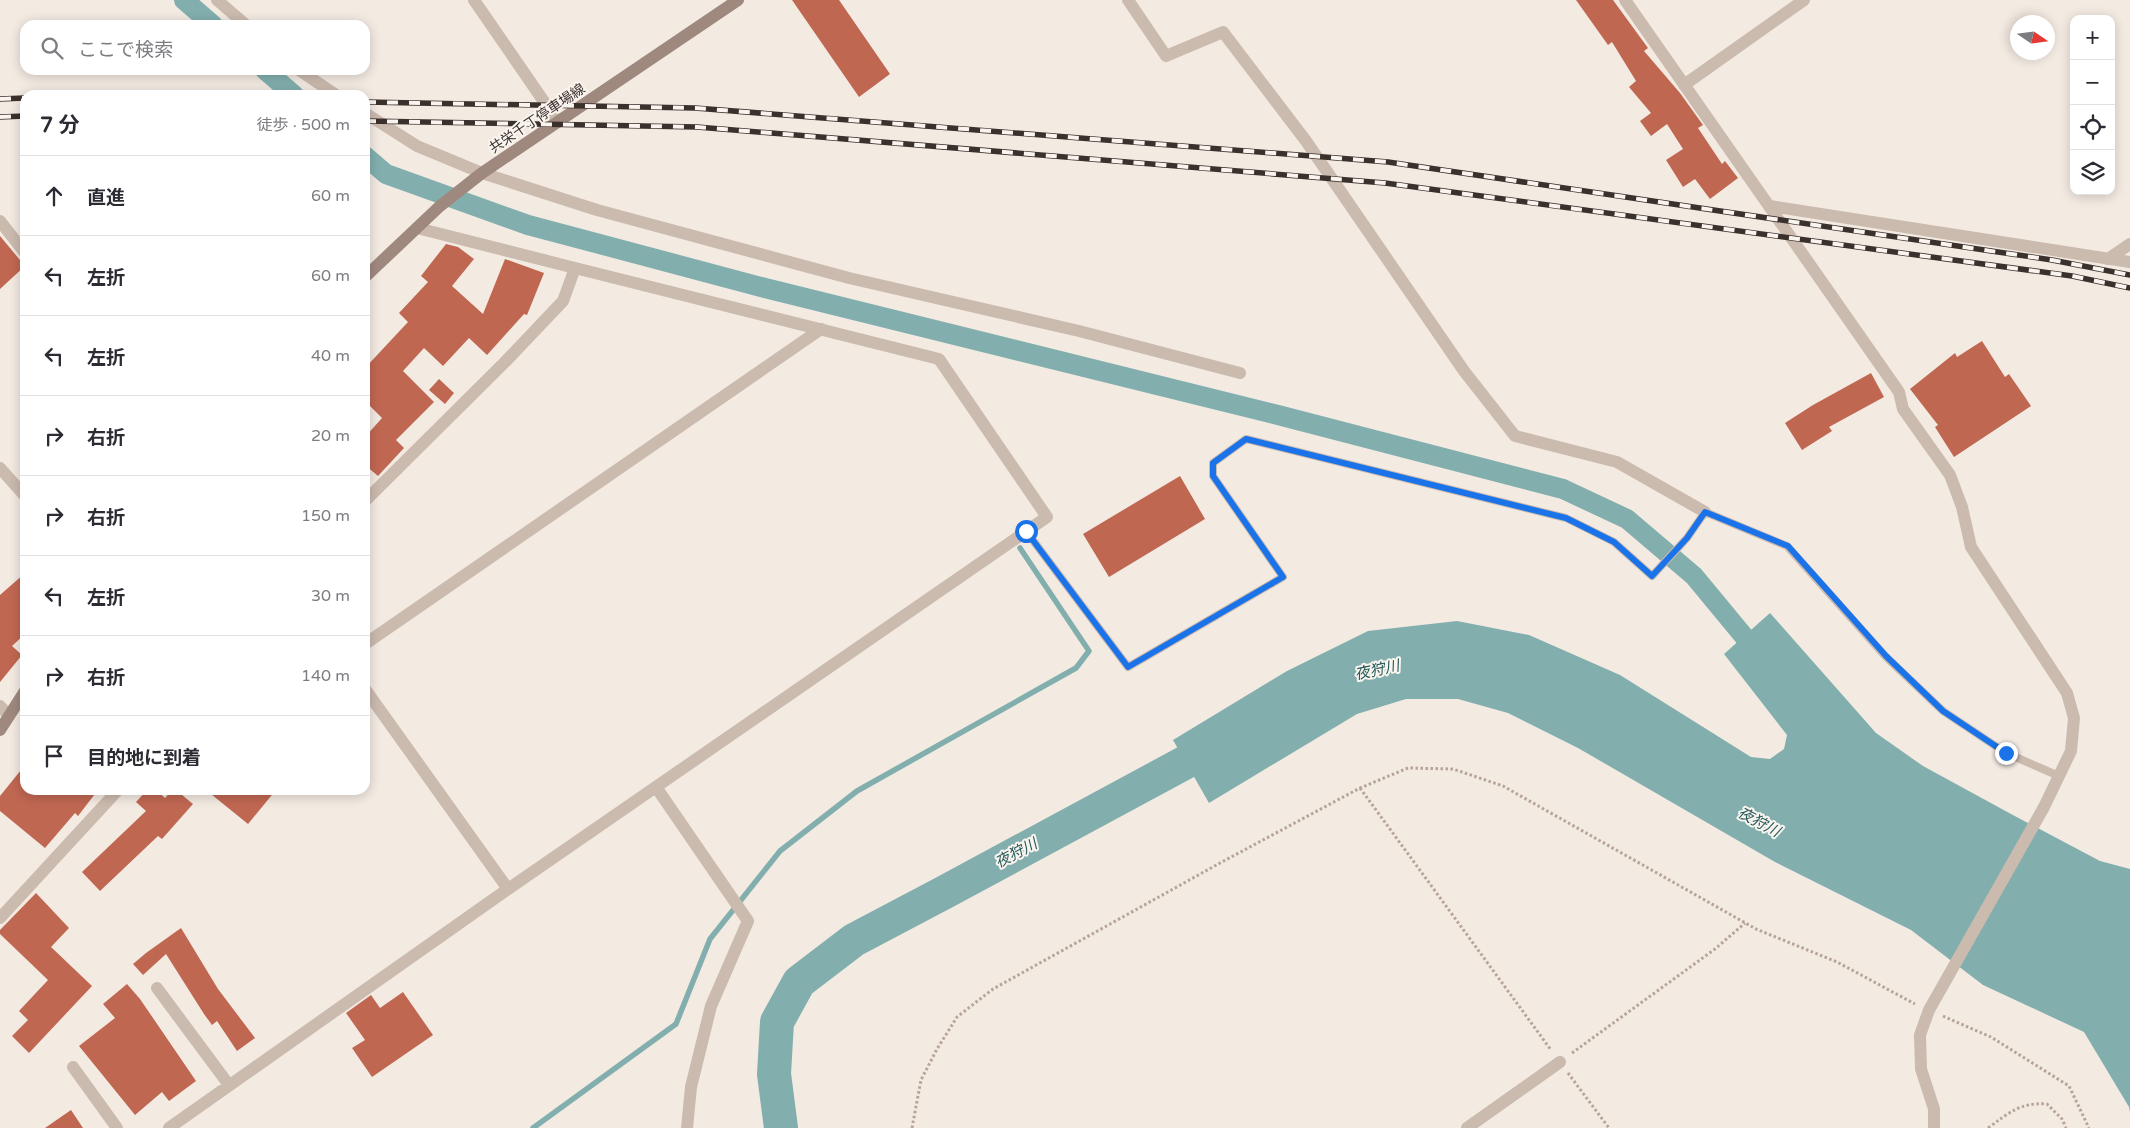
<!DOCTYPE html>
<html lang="ja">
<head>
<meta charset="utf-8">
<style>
  :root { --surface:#fff; --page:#f7f7f7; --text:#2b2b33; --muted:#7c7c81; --line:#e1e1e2 }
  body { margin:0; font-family:"Varela Round","Noto Sans JP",sans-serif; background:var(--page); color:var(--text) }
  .controls { position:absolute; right:15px; top:15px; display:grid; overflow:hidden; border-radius:10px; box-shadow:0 2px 12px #0003 }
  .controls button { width:45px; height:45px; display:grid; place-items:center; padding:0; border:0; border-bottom:1px solid var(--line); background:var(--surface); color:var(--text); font:25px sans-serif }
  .compass { position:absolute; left:2010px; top:15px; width:45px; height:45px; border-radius:50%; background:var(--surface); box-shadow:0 2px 12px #0003; rotate:103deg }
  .stop { position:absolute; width:15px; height:15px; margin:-11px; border:4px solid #1a73e8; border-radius:50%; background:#fff }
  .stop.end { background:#1a73e8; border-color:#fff; box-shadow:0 1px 5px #0008 }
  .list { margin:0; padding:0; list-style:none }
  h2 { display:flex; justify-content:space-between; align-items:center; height:65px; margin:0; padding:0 20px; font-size:21px }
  h2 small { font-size:16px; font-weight:400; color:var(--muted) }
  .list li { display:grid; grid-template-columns:32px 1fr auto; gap:15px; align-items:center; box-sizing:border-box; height:80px; padding:0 20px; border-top:1px solid var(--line) }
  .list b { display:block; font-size:19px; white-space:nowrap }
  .list em { font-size:16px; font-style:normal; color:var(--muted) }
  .icon { flex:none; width:28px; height:28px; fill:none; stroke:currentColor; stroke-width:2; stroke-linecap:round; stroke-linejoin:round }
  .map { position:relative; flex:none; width:2130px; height:1128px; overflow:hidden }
  .search { position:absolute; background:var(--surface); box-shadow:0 2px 12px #0003; left:20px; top:20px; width:350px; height:55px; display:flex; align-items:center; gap:12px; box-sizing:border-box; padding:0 18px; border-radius:15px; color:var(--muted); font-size:19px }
  .panel { position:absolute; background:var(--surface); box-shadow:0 2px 12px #0003; left:20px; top:90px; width:350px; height:705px; border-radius:15px }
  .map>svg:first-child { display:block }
</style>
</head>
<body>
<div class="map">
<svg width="2130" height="1128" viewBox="0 0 2130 1128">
  <rect width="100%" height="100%" fill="#f3eae2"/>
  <path fill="#82afae" d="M1770,613L1876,733L1923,766L2011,814L2100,861L2130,869V1112L2129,1107L2084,1032L1983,985L1911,930L1775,862L1578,748L1508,713L1458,699H1406L1357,714L1209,803L1173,740L1287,671L1368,631L1457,621L1529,635L1620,675L1751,757L1770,759L1784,749L1787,735L1724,654Z"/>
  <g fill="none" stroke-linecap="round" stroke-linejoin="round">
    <path stroke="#82afae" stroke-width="5.5" d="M533,1128L676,1024L710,939L780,851L857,791L1076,668L1089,651L1020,548"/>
    <path stroke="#82afae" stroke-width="20" d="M184,0L213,25
      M265,70L294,95
      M365,156L386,174L528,225L765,288L1278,415L1563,489L1627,519L1694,576L1761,657"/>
    <path stroke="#82afae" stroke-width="34" d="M781,1128L774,1074L777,1022L799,982L854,940L945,892L1225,741"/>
  </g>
  <path fill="#c06752" d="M792,0H839L890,74L859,97Z
    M1576,0H1613L1648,48L1644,51L1680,93L1703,125L1698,128L1722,164L1725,161L1738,178L1710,199L1695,179L1683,187L1666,160L1683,149L1667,124L1651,136L1640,121L1651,113L1629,87L1636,81L1612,42L1608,45Z
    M0,236L25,266L0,289Z
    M446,244L458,247L474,259L452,286L483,314L505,259L544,273L527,315L524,314L487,355L469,338L443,366L424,348L403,371L434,402L396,440L404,448L378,476L365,465V437L382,418L365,401V368L408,322L399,313L428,282L421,276Z
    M1982,341L2005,377L2009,374L2031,406L1954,457L1935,427L1938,425L1910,389L1955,353L1957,357Z
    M1871,373L1884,397L1829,427L1832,431L1802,450L1785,423L1813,405Z
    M439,379L454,393L445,404L429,390Z
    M1180,476L1205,519L1109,577L1083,534Z
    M25,573V634L12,646L22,655L0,682V595Z
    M25,765V790H98L78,816L75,813L45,848L0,811V796Z
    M147,790H156L165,798L172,790H176L193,804L162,839L158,836L100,891L82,872L146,811L136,802Z
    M206,790H276L248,824Z
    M36,893L69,928L51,947L92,986L29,1053L12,1036L28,1020L19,1011L48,980L0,934V930Z
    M181,928L218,989L255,1038L237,1051L217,1021L212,1025L204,1014L166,954L143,975L133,964L146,953Z
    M127,984L140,999L196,1081L169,1101L162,1092L135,1115L79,1046L115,1018L103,1004Z
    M403,992L433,1035L372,1077L352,1048L365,1040L346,1013L371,995L380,1008Z
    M71,1110L83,1128H45Z"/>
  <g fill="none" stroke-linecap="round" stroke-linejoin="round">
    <path stroke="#b7a498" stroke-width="3" stroke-dasharray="2.5 2.5" stroke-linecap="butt" d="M1360,788L1551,1050
      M1943,1016L1991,1037L2069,1086L2089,1128
      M1572,1053L1715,949L1745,923
      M1568,1073L1609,1128
      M912,1128L921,1080L937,1049L957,1017L993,989L1220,863L1360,788L1408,768L1453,769L1503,786L1756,929L1837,962L1915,1004
      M1988,1128C2009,1113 2020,1102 2047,1104L2062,1119L2066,1128"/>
    <path stroke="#cbbaae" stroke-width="8" d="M1026,531L1128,667L1283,577L1213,476V463L1246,439L1566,518L1614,542L1652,576L1687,538L1705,512L1787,546L1886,657L1943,711L2006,753L2059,776"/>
    <path stroke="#cbbaae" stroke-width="12" d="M217,0L246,25
      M1128,0L1166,56L1223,32L1306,141L1464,371L1515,436L1617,462L1705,512
      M1625,0L1899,392L1903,409L1950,475L1962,507L1971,547L2067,693L2074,718L2071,751L2044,807L1929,1010L1920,1035L1921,1069L1934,1109V1128
      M299,70L336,95
      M1684,85L1804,0
      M365,113L417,146L482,173L597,210L849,278L1079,331L1240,373
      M1770,206L2130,262
      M0,221L25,253
      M2108,259L2130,244
      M0,468L25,496
      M365,501L505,362L563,301L575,268L417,228
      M365,644L821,329
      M365,689L508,889
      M0,706L9,716
      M656,787L748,921L711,1006L691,1087L687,1128
      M0,918L118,790
      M157,988L229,1085
      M73,1067L117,1128
      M169,1128L508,889L1047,517L939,359L575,268
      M1467,1128L1560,1062"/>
    <path stroke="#cbbaae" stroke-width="12" d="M474,0L558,122"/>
    <path stroke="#9f897f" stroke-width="12" d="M365,277L440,206L482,173L738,0
      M0,730L25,691"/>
    <g stroke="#3a302c" stroke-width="5.5">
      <path id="rail" d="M0,99L25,98
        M365,102L695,108L1388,162L2052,260L2130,275
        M0,117L25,116
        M365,121L697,127L1385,183L2072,276L2130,288"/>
    </g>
    <use href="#rail" stroke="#faf4ef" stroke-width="4" stroke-dasharray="11" stroke-linecap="butt"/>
  </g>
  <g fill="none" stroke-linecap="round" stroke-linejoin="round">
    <path stroke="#1a73e8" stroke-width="6" d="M1026,531L1128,667L1283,577L1213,476V463L1246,439L1566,518L1614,542L1652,576L1687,538L1705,512L1788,546L1886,656L1943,711L2006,753"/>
  </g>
  <g text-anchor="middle" stroke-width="4" stroke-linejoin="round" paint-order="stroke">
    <g font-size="14" fill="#3a302c" stroke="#faf4ef">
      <text transform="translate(537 118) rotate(-34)" y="5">共栄千丁停車場線</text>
    </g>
    <g font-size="15" font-style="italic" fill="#23595a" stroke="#faf4ef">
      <text transform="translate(1377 670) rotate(-12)" y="5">夜狩川</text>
      <text transform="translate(1759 822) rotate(28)" y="5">夜狩川</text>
      <text transform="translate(1016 853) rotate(-28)" y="5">夜狩川</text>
    </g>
  </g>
</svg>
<div class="controls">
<button>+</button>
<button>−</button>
<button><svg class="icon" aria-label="locate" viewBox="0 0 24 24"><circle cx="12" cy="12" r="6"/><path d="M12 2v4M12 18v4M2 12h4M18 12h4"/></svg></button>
<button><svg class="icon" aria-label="layers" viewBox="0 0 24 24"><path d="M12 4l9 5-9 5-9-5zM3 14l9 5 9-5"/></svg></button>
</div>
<svg class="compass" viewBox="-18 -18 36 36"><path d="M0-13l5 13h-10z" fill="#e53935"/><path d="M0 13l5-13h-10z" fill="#7c7c81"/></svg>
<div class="stop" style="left:1026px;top:531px"></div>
<div class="stop end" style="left:2006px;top:753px"></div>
<div class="search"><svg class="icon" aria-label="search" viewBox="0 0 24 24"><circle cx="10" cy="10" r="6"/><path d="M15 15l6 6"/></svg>ここで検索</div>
<section class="panel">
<h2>7 分<small>徒歩 · 500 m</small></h2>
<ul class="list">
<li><svg class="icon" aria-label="ahead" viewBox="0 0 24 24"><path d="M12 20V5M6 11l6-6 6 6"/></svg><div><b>直進</b></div><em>60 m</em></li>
<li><svg class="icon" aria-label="left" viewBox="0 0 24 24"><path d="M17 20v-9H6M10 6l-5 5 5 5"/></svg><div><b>左折</b></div><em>60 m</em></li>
<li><svg class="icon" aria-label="left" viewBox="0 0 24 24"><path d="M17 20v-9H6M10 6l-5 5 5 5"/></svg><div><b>左折</b></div><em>40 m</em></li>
<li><svg class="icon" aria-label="right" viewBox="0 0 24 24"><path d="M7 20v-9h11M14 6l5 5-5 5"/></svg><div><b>右折</b></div><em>20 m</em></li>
<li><svg class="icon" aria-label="right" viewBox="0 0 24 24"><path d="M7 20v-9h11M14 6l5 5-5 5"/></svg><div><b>右折</b></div><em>150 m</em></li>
<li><svg class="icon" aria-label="left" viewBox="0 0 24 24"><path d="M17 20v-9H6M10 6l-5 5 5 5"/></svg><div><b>左折</b></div><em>30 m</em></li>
<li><svg class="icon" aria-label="right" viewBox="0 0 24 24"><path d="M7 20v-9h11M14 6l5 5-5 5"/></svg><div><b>右折</b></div><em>140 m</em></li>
<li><svg class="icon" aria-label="arrive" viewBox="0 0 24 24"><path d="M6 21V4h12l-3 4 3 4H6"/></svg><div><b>目的地に到着</b></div></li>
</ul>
</section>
</div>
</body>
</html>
